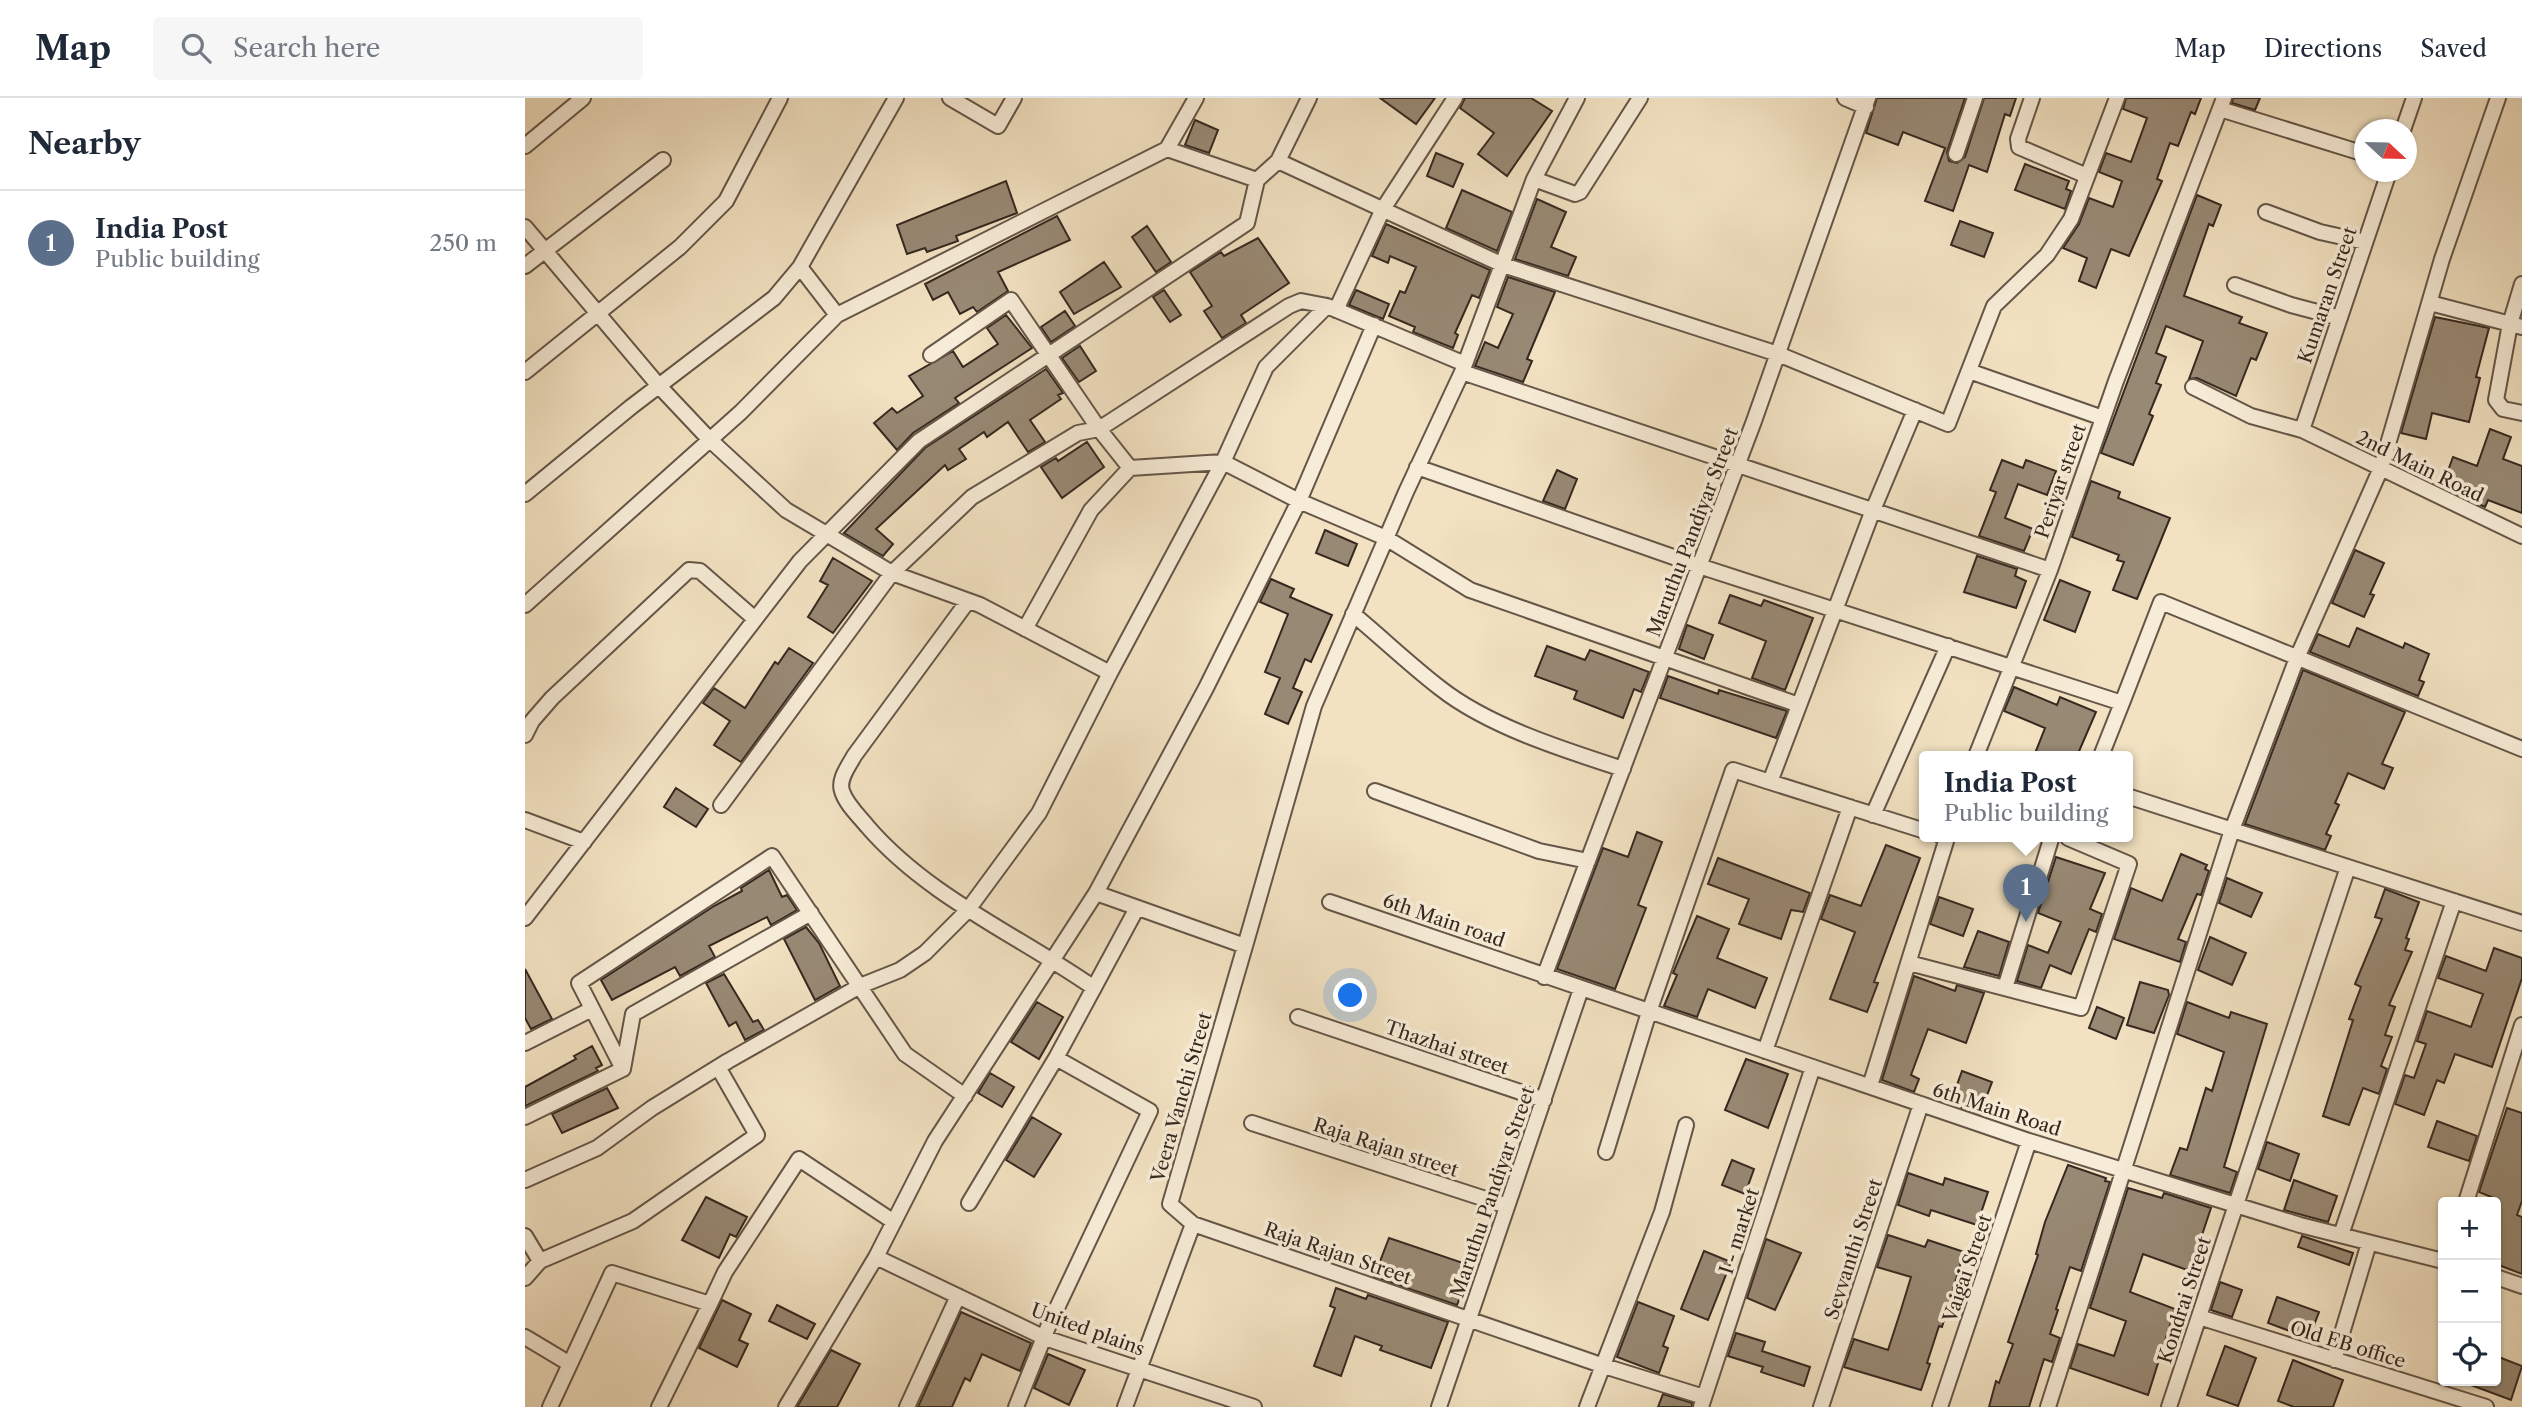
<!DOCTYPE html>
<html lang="en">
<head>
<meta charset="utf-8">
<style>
  :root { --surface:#fff; --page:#f6f6f7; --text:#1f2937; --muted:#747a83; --line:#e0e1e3; --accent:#111827 }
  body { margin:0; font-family:"Libre Caslon Text",serif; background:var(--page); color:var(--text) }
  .controls { position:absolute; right:21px; bottom:21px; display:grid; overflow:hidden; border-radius:7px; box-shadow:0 2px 5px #0004 }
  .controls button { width:63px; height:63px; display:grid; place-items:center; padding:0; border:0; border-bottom:2px solid var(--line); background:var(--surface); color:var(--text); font:35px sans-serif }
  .compass { position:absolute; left:1829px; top:21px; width:63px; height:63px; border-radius:50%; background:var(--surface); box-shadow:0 2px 5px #0004; rotate:112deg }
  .you { position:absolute; left:826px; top:898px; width:24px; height:24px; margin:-18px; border:5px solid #fff; border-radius:50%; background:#1a73e8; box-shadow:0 0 0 10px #1a73e833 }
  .badge { display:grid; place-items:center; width:46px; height:46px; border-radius:50%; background:var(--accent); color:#fff; font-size:23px; font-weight:700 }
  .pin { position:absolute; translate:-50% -58px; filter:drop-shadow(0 2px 4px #0008) }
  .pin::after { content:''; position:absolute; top:37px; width:24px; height:21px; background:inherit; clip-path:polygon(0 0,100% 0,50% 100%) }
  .popup { position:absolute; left:1394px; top:653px; width:214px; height:91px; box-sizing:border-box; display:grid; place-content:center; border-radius:7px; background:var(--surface); filter:drop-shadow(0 2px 5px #0005); font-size:23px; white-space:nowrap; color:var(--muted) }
  .popup b { font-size:26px; color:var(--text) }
  .popup::after { content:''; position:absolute; left:50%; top:100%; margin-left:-14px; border:14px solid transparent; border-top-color:var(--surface) }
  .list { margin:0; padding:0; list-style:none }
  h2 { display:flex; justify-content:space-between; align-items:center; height:91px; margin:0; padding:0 28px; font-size:30px }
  h2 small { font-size:23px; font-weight:400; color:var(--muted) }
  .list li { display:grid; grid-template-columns:46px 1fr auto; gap:21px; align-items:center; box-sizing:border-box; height:105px; padding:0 28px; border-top:2px solid var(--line) }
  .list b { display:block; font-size:26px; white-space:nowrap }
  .list p { margin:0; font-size:23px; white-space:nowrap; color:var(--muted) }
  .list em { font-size:23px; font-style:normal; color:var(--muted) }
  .icon { flex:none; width:38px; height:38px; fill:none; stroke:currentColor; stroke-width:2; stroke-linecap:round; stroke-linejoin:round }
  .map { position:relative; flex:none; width:1997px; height:1309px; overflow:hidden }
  header { display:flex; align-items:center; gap:42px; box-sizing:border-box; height:98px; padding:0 35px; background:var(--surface); border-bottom:2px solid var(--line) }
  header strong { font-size:33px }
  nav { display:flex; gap:38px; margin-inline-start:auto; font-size:24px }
  .search { width:490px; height:63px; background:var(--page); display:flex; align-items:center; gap:18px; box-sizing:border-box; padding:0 24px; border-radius:7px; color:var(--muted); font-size:26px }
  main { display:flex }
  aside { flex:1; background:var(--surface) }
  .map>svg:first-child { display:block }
</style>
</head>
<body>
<header>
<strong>Map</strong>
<div class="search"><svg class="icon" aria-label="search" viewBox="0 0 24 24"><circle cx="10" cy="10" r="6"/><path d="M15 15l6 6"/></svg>Search here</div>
<nav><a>Map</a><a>Directions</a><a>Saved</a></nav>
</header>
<main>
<aside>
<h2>Nearby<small></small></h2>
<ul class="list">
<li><span class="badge" style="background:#5c6f8a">1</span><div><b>India Post</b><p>Public building</p></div><em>250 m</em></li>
</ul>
</aside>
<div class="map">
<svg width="1997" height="1309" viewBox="0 0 1997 1309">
  <rect width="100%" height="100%" fill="#f2e2c2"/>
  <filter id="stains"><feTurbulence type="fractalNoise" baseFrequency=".00286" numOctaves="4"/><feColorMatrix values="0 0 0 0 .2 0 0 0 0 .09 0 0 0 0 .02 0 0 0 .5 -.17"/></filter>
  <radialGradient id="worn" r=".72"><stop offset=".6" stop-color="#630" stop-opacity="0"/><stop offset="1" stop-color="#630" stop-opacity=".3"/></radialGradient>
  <path fill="#988974" stroke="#362820" stroke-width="2" d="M855,0H910L891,26Z
    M940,0H1006L1027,13L982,78L953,56L969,35L935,10Z
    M1352,0H1440L1422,54L1424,63L1432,65L1440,59L1459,0H1491L1485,18L1480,16L1462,74L1444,67L1428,113L1400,103L1420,50L1378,34L1373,47L1341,35Z
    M1601,0H1676L1670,16L1666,14L1653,48L1645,45L1632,81L1637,83L1604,158L1586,151L1571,190L1554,183L1562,160L1538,150L1554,126L1564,100L1588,109L1597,83L1574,74L1581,55L1606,64L1622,20L1598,11Z
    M1708,0H1735L1730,12L1707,5Z
    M670,22L693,32L684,55L660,47Z
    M911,55L938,66L928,89L902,78Z
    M1500,66L1544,83L1541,91L1546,93L1540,111L1490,92Z
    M481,83L492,115L431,138L433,143L402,154L400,150L382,156L372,127Z
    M937,92L987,114L972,153L921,130Z
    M1672,97L1696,107L1688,128L1684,126L1659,198L1717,219L1714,225L1742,235L1731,262L1726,260L1711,298L1672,280L1664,281L1678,243L1641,228L1631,255L1641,259L1631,285L1636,287L1624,316L1628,318L1608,367L1576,355Z
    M1012,101L1041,114L1026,149L1051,159L1043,178L990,161Z
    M532,118L545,142L473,174L483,193L452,214L448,209L435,216L423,194L408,202L400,186Z
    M1435,123L1468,135L1459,159L1426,147Z
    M861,126L965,172L954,200L947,197L930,235L933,237L928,250L888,234L890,229L864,218L875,193L880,195L891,169L865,158L863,165L847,158Z
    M622,128L646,164L631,174L607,139Z
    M733,140L764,185L716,217L721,225L697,240L679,213L687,208L665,174L696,154L699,158Z
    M579,164L596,189L549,216L535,194Z
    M983,179L1030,194L1002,261L1007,263L998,284L950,268L960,244L973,250L988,216L972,209Z
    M639,192L656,217L645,224L628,199Z
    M831,192L864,206L858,221L824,207Z
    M540,213L550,228L526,244L516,229Z
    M481,217L507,250L430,300L434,305L388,335L372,352L349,325L367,310L372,315L398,298L384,278L428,253L438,269L473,246L462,230Z
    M1910,219L1964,230L1951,279L1955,280L1944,324L1907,315L1901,341L1876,335Z
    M555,248L571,273L554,284L537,260Z
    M521,271L538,295L533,297L536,301L505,322L520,344L503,354L483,324L462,339L459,334L434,351L441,361L423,372L420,367L351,431L368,446L358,458L319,435L400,350Z
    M1965,331L1986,339L1978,361L1997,368V415L1963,402L1960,409L1917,389L1928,359L1952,368Z
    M562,344L579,369L537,400L516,369L531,360L533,363Z
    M1477,362L1498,370L1501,362L1531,373L1522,397L1493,386L1480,420L1508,431L1499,453L1454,438L1471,394L1465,392Z
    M1032,372L1052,381L1040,411L1018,403Z
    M1566,383L1595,394L1593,400L1645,420L1612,501L1588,492L1599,464L1592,462L1594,457L1547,439Z
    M800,432L832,446L823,468L791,455Z
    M1830,452L1859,465L1845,496L1849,497L1839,519L1807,505Z
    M1452,458L1492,471L1490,478L1501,483L1491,510L1439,494Z
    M308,460L347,483L308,535L283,519L303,487L295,483Z
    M746,481L769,491L765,499L807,517L786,564L780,561L768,590L777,594L763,626L740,616L755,580L740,574L763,516L735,504Z
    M1535,482L1565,494L1550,534L1519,522Z
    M1205,497L1236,508L1239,502L1288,520L1260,592L1227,580L1241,543L1194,525Z
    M1162,527L1188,537L1179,561L1154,551Z
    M1832,530L1878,550L1880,545L1904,556L1894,582L1899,584L1893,598L1785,554L1793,536L1824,549Z
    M1022,548L1060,562L1065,552L1124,574L1116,594L1109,591L1098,620L1049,601L1052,593L1010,578Z
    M264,550L288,565L216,664L189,647L205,623L178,605L189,590L220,610L250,564L253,566Z
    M1778,572L1880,614L1857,666L1868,670L1859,691L1823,675L1810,705L1814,707L1801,736L1806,738L1800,752L1720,726Z
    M1143,578L1193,596L1194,592L1262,613L1251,640L1135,600Z
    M1489,589L1532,607L1535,599L1571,614L1552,658H1509L1520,630L1479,613Z
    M151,690L183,711L171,729L139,709Z
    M1112,734L1137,744L1113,807L1121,810L1090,891L1032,871L1078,750L1103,759Z
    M1361,747L1395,760L1349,884L1353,885L1342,914L1305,901L1330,834L1296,821L1305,797L1336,808Z
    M1656,756L1682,767L1680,771L1684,773L1676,797L1672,796L1653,841L1661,844L1655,864L1589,841L1606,790L1637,803Z
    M1531,759L1580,775L1565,811L1577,816L1571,834L1564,831L1546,876L1525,867L1516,890L1492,883L1503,847L1523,855L1536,824L1513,815Z
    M1193,760L1285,795L1278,814L1266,812L1256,841L1214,826L1224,801L1183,786Z
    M244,772L257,799L262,797L272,812L246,827L242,819L184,848L190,859L155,878L150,869L87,902L76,882L189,808L217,793L216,790Z
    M1702,780L1737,795L1726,819L1694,805Z
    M1860,791L1894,804L1881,840L1884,841L1880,852L1887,854L1864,907L1870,909L1860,937L1867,939L1856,968L1862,971L1854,996L1838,990L1824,1027L1798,1018L1828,922L1824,921L1836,889L1830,886L1857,821L1850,819Z
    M1414,799L1448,811L1438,838L1405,826Z
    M1172,818L1204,831L1192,860L1242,880L1230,910L1183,891L1172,919L1139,908L1152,877L1148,875Z
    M281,829L294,845L315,888L290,902L259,841Z
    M1453,833L1484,844L1474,878L1439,869Z
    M1685,839L1721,855L1707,887L1673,872Z
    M1969,850L1997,860V880L1967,969L1930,956L1919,985L1912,982L1899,1017L1870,1006L1880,977L1889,980L1901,946L1892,943L1902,913L1946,929L1958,896L1913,880L1921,858L1961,873Z
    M0,871L27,921L6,931L0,920Z
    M199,876L228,924L233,922L239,932L220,942L211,924L204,928L181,885Z
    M1389,878L1430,893L1432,887L1459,895L1441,945L1403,931L1386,977L1394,981L1389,994L1357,982Z
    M1615,884L1643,892L1644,897L1629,935L1602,927Z
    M512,904L538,919L514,961L486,944Z
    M1662,904L1704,920L1706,914L1742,926L1699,1069L1712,1074L1705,1095L1645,1077L1655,1050L1662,1052L1681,990L1687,993L1699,954L1652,936Z
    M1572,909L1599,920L1591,941L1564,930Z
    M67,948L77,967L71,970L73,973L0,1008V989L51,961L49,958Z
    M1221,961L1263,976L1243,1030L1200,1012Z
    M1437,973L1467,984L1455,1016L1425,1006Z
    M465,975L489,989L477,1009L453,995Z
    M82,990L93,1010L37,1035L27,1016Z
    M1982,1010L1997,1015V1103L1992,1117L1997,1119V1176L1971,1166V1101L1954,1094Z
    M507,1019L536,1036L509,1079L481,1062Z
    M1912,1023L1952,1038L1944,1063L1903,1049Z
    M1742,1044L1774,1056L1765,1083L1733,1071Z
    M1207,1062L1229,1071L1220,1096L1197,1087Z
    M1543,1067L1581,1080L1580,1083L1585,1084L1556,1173L1545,1169L1531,1211L1533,1212L1525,1236L1535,1240L1527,1264L1519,1261L1504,1309H1464L1471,1283L1474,1285L1488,1246L1483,1244L1513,1157L1511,1156L1520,1124Z
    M1383,1075L1418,1087L1420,1080L1463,1094L1452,1127L1406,1112L1404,1118L1373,1107Z
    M1769,1082L1812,1098L1803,1124L1759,1112Z
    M1603,1090L1637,1100L1639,1095L1686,1110L1665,1173L1618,1156L1605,1194L1650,1211L1623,1297L1545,1270L1553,1246L1589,1258L1601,1223L1565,1210Z
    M181,1099L222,1119L211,1139L205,1136L194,1160L157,1142Z
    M1363,1137L1400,1149L1403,1142L1439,1154L1417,1229L1414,1228L1402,1265L1405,1266L1396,1292L1319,1269L1329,1241L1363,1252L1375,1215L1386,1179L1352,1169Z
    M1777,1138L1828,1155L1824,1167L1773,1149Z
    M864,1140L947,1168L932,1207L849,1179Z
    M1241,1141L1276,1155L1250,1212L1222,1200Z
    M1179,1153L1206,1164L1183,1222L1156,1211Z
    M1695,1184L1717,1192L1707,1219L1686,1212Z
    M811,1190L841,1201L843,1197L923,1224L906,1270L855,1252L857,1248L830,1238L816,1278L789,1268L810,1210L805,1208Z
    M1752,1199L1794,1214L1784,1240L1743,1225Z
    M197,1202L226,1216L214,1242L223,1246L212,1269L174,1250Z
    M1113,1204L1149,1218L1138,1248L1143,1250L1134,1275L1092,1259Z
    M252,1207L290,1226L282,1241L244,1223Z
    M436,1214L506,1245L495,1273L457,1256L445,1283L440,1280L427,1309H393Z
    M1211,1235L1240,1244L1237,1253L1285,1269L1279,1288L1236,1274L1238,1269L1203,1258Z
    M1700,1248L1731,1260L1713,1308L1682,1297Z
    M306,1252L335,1266L312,1309H272Z
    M523,1256L560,1272L544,1307L509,1290Z
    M1971,1258L1997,1268L1986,1302L1938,1284L1971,1283Z
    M1768,1262L1818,1282L1808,1309H1769L1753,1303Z
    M1138,1296L1167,1305V1309H1133Z"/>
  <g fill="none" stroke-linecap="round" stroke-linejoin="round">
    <g stroke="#655648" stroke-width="18">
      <path id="street" d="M425,0L473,28L489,0
        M1052,0L1009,81L937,274L1525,472L1591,283L1699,0
        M1320,0L1341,9
        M1507,0L1493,41L1494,49L1562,78
        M1695,11L1840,56
        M1878,32L1889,0
        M0,48L58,0
        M642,51L671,0
        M1431,56L1450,0
        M753,63L784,0
        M1009,81L1050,96L1055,94L1115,0
        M1741,114L1795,134L1840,144
        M0,129L134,288L184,341L261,412L367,475L455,507L585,575L698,364L774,403L861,440L945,492L1274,607
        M0,168L138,62
        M275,169L312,217L642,51L732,82L753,63L978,167L1253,256L1423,326L1469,208L1522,157L1546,121L1592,0
        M1997,186L1985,226L1971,302L1978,311L1997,315
        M1710,187L1766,207L1815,220
        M1905,205L1997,229
        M811,212L858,111L930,0
        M406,257L486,202L574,331L605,370L566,412L500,531
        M1444,273L1578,320
        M0,274L155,149L201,103L255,0
        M1668,289L1726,318L1777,332L1997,438
        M1390,312L1348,412L1245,684L1400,733
        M1777,332L1864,74
        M892,369L1174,468L1597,605L1576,658
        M605,370L698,364L741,269L802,208L940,266
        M0,396L106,309L249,200L275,169L371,0
        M443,503L329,658C324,668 313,681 317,693C321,706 333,717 342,728C403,799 493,837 569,890
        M0,507L216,314L312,217
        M828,516C857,540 885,567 915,590C963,628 1039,652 1098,671
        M1597,605L1636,504L1997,651
        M0,637L7,623L27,600L164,472L175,473L230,521
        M1451,658L1525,472
        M850,693L1014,753L1063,763
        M1602,698L1997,825
        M196,707L367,475L447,399L553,335L574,331L764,208L776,203L802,208
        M1348,717L1423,548
        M0,722L59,744
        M571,795L681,590L774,403L849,227
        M805,804L1504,1043L1775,1127L1918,1163
        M0,820L275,463L394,343L722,125L732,82
        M1384,865L1556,910L1604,766L1543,740
        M1019,879L1229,323L1343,0
        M1480,890L1527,738
        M773,919L1019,1002
        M0,945L67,911
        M1240,953L1325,709
        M98,971L108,916L286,815
        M1345,988L1422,740L1416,738
        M0,1019L98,971L54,885L247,758L380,956L440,998
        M727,1025L982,1108
        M1081,1054L1124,914L1208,672L1245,684
        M0,1082L72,1050L127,1010L203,963L335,888L375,872L400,855L442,813L514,715L585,575
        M1941,1104L1997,927
        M444,1105L531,960
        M668,1126L1079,1268L1179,1299
        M1816,1137L1929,803
        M0,1138L15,1163
        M351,1159L520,1240L729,1309
        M1971,1179L1997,1188
        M0,1180L15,1163L108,1123L232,1037L193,969
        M1674,1219L1961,1309
        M0,1239L45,1266L87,1175L185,1206L200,1174L274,1061L369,1124
        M1809,1262L1844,1145
        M25,1309L45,1266
        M134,1309L185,1206
        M261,1309L351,1159L410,1043L571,795L720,848L789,608L881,394L937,274
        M382,1309L433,1198
        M491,1309L523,1229L625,1013L531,960L612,810
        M600,1309L668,1126L645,1106L720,848
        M914,1309L1056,891
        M1062,1309L1137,1114L1161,1027
        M1176,1309L1288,969
        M1296,1309L1396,1006
        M1415,1309L1504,1043
        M1523,1309L1707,732L1772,560L1856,370L1917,161L1973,0
        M1644,1309L1823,769"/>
    </g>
    <use href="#street" stroke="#f7ecd7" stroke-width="14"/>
  </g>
  <g text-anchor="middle" stroke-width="7" stroke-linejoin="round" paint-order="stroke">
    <g font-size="19" fill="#362820" stroke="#f7ecd7">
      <text transform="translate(1802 197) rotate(-71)" y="7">Kumaran Street</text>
      <text transform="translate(1895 368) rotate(26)" y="7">2nd Main Road</text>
      <text transform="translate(1535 383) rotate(-71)" y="7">Periyar street</text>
      <text transform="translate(1167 434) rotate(-69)" y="7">Maruthu Pandiyar Street</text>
      <text transform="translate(919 822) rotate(19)" y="7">6th Main road</text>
      <text transform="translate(922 949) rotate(19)" y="7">Thazhai street</text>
      <text transform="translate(656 999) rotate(-74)" y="7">Veera Vanchi Street</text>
      <text transform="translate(1472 1011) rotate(18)" y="7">6th Main Road</text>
      <text transform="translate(861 1049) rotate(18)" y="7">Raja Rajan street</text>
      <text transform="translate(967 1094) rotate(-71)" y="7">Maruthu Pandiyar Street</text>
      <text transform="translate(1214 1133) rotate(-72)" y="7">I - market</text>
      <text transform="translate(1328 1151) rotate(-72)" y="7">Sevvanthi Street</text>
      <text transform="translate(813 1155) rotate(19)" y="7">Raja Rajan Street</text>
      <text transform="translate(1442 1170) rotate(-71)" y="7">Vaigai Street</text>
      <text transform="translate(1659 1202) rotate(-72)" y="7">Kondrai Street</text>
      <text transform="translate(563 1231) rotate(20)" y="7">United plains</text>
      <text transform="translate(1823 1246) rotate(17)" y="7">Old EB office</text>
    </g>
  </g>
  <rect width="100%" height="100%" filter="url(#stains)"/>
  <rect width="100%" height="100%" fill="url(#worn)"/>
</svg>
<div class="controls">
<button>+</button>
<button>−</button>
<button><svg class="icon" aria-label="locate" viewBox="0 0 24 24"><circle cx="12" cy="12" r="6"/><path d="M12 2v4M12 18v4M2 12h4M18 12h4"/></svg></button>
</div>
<svg class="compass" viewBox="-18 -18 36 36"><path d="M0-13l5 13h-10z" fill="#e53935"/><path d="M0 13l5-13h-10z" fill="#747a83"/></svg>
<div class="you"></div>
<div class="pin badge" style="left:1501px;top:824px;background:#5c6f8a">1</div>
<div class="popup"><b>India Post</b>Public building</div>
</div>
</main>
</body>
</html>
